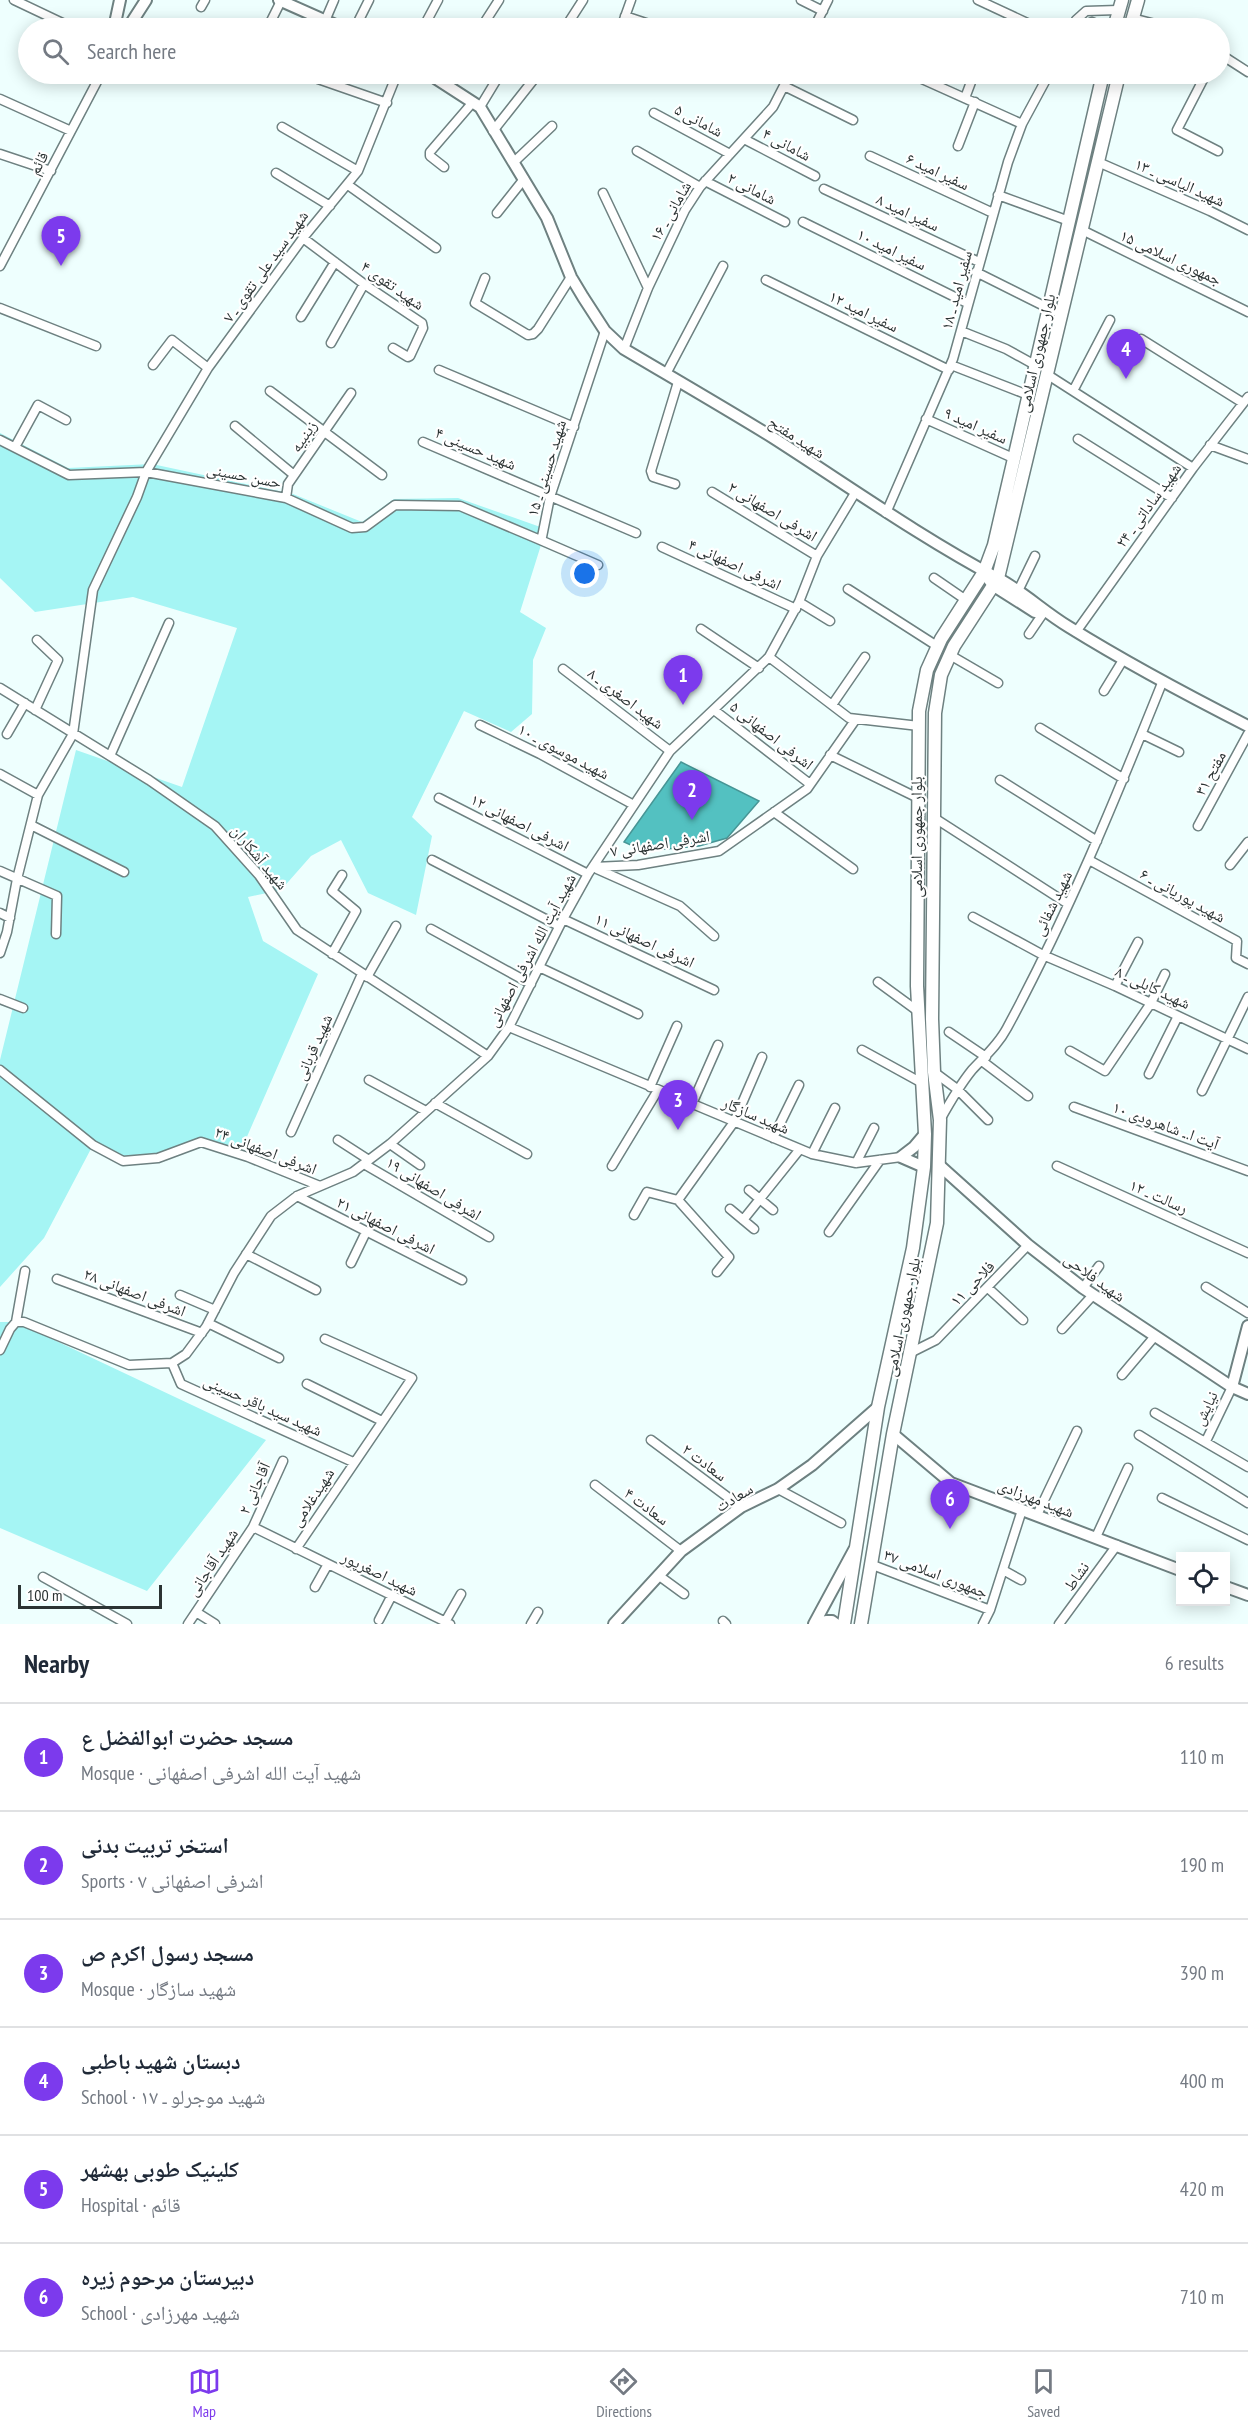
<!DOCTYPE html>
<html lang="en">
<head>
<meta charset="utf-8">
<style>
  :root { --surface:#fff; --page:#f2f2f3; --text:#1f2937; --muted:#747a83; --line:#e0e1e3; --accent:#7c3aed }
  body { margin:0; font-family:"PT Sans Narrow","Noto Naskh Arabic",sans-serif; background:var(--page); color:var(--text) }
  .controls { position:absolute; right:18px; bottom:18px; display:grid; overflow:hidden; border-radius:0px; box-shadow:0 3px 15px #0003 }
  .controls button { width:54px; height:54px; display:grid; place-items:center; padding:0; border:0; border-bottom:2px solid var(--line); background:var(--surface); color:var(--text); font:30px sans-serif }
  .scale { position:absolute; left:18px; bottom:15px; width:144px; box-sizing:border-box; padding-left:6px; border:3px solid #2b3333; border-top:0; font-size:16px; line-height:21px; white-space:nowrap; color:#2b3333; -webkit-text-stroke:4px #fff; paint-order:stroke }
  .you { position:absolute; left:585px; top:574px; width:21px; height:21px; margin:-15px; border:4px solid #fff; border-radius:50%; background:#1a73e8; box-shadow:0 0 0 9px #1a73e833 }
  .badge { display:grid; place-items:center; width:39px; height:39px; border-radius:50%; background:var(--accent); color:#fff; font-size:20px; font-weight:700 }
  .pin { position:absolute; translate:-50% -50px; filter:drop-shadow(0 2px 3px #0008) }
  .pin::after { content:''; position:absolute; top:32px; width:21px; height:18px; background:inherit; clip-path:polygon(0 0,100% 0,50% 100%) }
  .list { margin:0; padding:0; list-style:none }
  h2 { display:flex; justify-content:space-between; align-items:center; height:78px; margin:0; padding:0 24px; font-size:26px }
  h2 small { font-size:20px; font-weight:400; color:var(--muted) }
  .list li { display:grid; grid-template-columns:39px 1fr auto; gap:18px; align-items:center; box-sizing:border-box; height:108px; padding:0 24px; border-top:2px solid var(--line) }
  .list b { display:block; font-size:22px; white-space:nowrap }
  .list p { margin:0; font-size:20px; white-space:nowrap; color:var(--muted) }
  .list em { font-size:20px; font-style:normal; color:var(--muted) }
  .icon { flex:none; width:33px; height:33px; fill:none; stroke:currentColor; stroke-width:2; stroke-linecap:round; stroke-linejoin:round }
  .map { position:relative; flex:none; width:1248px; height:1624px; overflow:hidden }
  .search { position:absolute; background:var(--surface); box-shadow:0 3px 15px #0003; left:18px; right:18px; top:18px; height:66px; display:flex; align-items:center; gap:15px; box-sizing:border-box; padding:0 21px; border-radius:33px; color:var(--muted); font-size:22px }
  .sheet { height:726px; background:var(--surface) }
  nav { display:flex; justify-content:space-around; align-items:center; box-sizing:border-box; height:84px; border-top:2px solid var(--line); background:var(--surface); font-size:16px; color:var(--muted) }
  nav a { display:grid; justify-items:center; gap:3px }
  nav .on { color:var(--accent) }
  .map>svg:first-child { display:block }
</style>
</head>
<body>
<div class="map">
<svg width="1248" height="1624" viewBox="0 0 1248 1624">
  <rect width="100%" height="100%" fill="#eefffe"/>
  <path fill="#a5f5f4" d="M0,433L68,468L152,464L293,494L362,522L394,499L458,498L546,529L520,612L546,628L533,660L532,714L511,732L464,711L412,817L432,836L416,915L368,893L341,840L311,856L281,890L248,897L263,941L318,974L239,1155L201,1142L165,1157L123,1161L93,1145L44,1238L0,1287V1060L76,750L182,787L237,628L133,597L35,612L0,578Z
    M0,1322H16L266,1440L147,1591L0,1528Z"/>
  <path fill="#53c1c1" stroke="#479696" stroke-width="1.5" d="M681,762L759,801L727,838L699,846L644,851L624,842Z"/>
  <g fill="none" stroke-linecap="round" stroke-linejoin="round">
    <g stroke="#6e8181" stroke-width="11">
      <path id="minor" d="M14,0L73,28
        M801,0L823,11
        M978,0L1038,28
        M201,7L205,0
        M625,16L661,28
        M1132,18L1171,28
        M271,21L281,1
        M325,21L334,0
        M307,28L313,15
        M355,28L369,0
        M423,28L438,0
        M481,28L499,0
        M565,28L583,0
        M621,28L631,0
        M814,28L828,0
        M1072,28L1076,20L1086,11L1118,10
        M1077,28L1092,22L1107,28
        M1220,54L1248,72
        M911,74L1022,124
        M1206,74L1177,130L1218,151
        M318,79L387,103
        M446,84L453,74
        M784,86L853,120
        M965,98L974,74
        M0,99L71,131
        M480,107L500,74
        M654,113L730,154
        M282,127L358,171
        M493,131L538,74
        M744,139L815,176
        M958,146L975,102
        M637,151L700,187
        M0,154L51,171
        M870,156L993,213
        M514,162L552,126
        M1098,162L1210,211L1248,230
        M444,167L430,156V152L473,102
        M276,173L330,206
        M705,181L785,222
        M348,185L436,248
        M824,189L979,262
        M603,193L648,288
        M998,195L1069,221
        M497,213L524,179
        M803,222L967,303
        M1082,230L1248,312
        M303,238L364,284L422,323L423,328L410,356L408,357L393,348
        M0,266L101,74
        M976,272L1054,311
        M485,278L475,303L528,335L533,334L538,329L571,277
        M766,280L949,370
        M0,308L96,346
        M301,317L335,262
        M961,331L1006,349L1035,365
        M1141,339L1243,403
        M331,343L364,284
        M624,349L648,288L685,210L700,187L773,107L790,74
        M153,365L172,340L208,368
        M951,365L1028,395
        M439,370L574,427
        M666,374L723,266
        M1048,375L1193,468
        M270,391L382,475
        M1073,391L1110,320
        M926,419L1013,458
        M235,426L294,475
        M1078,439L1172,498
        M0,440L69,475L146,472L286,498L352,528L365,527L395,505L460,506L538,539L542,537L550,497L605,331
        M423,442L636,533
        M1210,445L1248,459
        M15,447L38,405L66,420
        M675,484L653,477L651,471L678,382
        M712,492L817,556
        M286,498L288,484L351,393
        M886,513L953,359L1008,162L1022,124L1049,74
        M538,539L598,565
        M662,547L796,609
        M934,578L966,600
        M848,589L937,646
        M1018,591L1035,556
        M799,602L830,621
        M701,629L759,668
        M1076,632L1193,468L1248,397
        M1029,634L1044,612
        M950,655L998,683
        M769,657L849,718L919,726
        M563,669L670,751
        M0,688L149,780L215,826L259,875L297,930L488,1056
        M1104,691L1123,660
        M832,705L865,657
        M35,710L58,660L37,640
        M714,710L810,784
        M480,725L540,754L632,804
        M1040,728L1124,779
        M7,734L25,703
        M1142,734L1179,752
        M830,755L918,798
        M110,756L169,623
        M0,774L38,795
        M1000,780L1097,841
        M439,798L588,874
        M774,812L853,869
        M933,817L1068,904
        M31,825L124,872
        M1198,826L1248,734
        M432,860L559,926
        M1089,860L1237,941L1236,958L1248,964
        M1230,865L1248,842
        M594,867L638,865L719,851L807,789L856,719
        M597,869L680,906L714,936
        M0,871L57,896L56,934
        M0,913L10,918
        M973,917L1043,955L1115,986L1248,1049
        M563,919L714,990
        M431,929L531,984
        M0,953L7,932L17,879L38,795L73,734L93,590L137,497L146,472L208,368L303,238L358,171L397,74
        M332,954L356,911L332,891L342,875
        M539,967L638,1014
        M367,977L396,926
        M878,982L919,1012
        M1115,986L1138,942
        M0,999L23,1008
        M509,1027L812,1154L856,1163L901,1157
        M949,1032L986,1057
        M862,1050L922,1083
        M1070,1051L1105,1071L1151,1003L1165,974
        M982,1061L1028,1096
        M0,1070L93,1145L123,1161L158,1158L201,1142L248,1157L320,1186
        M934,1072L957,1089L988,1120
        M1149,1074L1178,1016
        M369,1080L426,1111
        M650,1087L677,1026
        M1202,1091L1248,997
        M435,1103L527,1154
        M692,1104L718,1045
        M1074,1107L1248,1171
        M940,1120C950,1102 959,1086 972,1070C984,1057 998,1045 1007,1028C1067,917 1115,800 1162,683
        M291,1132L362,974
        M773,1138L799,1085
        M338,1140L369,1160
        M390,1144L420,1165
        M812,1154L835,1108
        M856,1163L874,1128
        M364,1164L489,1237
        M612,1166L658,1090
        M1057,1166L1248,1253
        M749,1190L773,1210
        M297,1196L462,1280
        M730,1209L754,1229
        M634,1215L647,1192L678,1200
        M743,1220L800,1149
        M829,1232L880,1160
        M246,1254L316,1290
        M351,1263L366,1232
        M717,1272L729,1257L678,1200L734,1122L762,1057
        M57,1279L202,1333
        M1206,1287L1248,1313
        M988,1288L1023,1320
        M1083,1288L1099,1266
        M180,1295L215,1310
        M16,1322L25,1271
        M208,1323L279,1358
        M1062,1329L1093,1295
        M0,1350L10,1329L16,1322H24L129,1365L172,1363
        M912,1352L936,1340L1028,1245
        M172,1363L186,1354L206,1327L234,1273L271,1216L297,1196L353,1172L390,1144L488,1056L509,1027L563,919L588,874L670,751L769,657L799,602L817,556L855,493
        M172,1363L181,1384L353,1462
        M1122,1375L1155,1336
        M307,1384L382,1421
        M1155,1413L1248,1467
        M1139,1435L1248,1503
        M651,1440L741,1507
        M1206,1441L1232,1387
        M595,1485L681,1551
        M778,1489L841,1523
        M1162,1498L1248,1540
        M1037,1515L1077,1431
        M253,1527L283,1461
        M1096,1537L1128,1468
        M296,1549L412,1378L325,1339
        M870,1564L990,1610
        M1003,1570L1021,1580
        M658,1575L684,1594
        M43,1577L127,1624
        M315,1587L328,1564
        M196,1612L215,1624
        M379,1620L392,1595
        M723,1621L726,1624
        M445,1622L461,1594
        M188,1624L253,1527L450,1624
        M531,1624L538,1612
        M983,1624L990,1610L1022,1510
        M1059,1624L1117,1545"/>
    </g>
    <g stroke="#6e8181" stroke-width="14">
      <path id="tertiary" d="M279,0L342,28
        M114,28L120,0
        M128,28L146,0
        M429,74L480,107L547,218L571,277L583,297L605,331L624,349C673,378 723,407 772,437C847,485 920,537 999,579C1025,593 1044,612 1069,627C1127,663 1187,695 1248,726
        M989,580L994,586L1035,612H1044
        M939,1165L1028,1245L1083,1288L1232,1387L1248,1394
        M924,1167L901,1157L914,1147L925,1134
        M1232,1387L1248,1326
        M893,1434L951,1483L1180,1570
        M1226,1587L1248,1595
        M614,1624L681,1551L741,1507L778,1489L812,1465L878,1407
        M814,1624L854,1550
        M824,1624L826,1621H832L836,1624"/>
    </g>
    <g stroke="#6e8181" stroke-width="15">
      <path id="secondary" d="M1114,28L1122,0
        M1130,28L1138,0
        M844,1624L878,1407L913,1248L924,1167L925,1134L917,986L919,711L927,670L941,639L984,572L994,545L1103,74
        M861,1624L893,1434L937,1223L940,1120L934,1072L932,1019L935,713L941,675L954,646L998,578L1119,74"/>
    </g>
    <use href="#minor" stroke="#fff" stroke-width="8"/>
    <use href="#tertiary" stroke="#fff" stroke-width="10"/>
    <use href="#secondary" stroke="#fff" stroke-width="12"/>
  </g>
  <g text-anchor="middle" stroke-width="4.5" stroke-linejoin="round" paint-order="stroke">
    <g font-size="16" fill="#2b3333" stroke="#fff">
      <text transform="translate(699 120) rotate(28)" y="6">شامانی ۵</text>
      <text transform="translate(787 144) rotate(28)" y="6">شامانی ۴</text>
      <text transform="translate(38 163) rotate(-62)" y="6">قائم</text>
      <text transform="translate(938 171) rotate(25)" y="6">سفیر امید ۶</text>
      <text transform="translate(1180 182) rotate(24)" y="6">شهید الیاسی ـ ۱۳</text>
      <text transform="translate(752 188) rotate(27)" y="6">شامانی ۲</text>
      <text transform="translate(670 211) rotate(-60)" y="6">شامانی ـ ۱۶</text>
      <text transform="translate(908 212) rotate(25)" y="6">سفیر امید ۸</text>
      <text transform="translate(892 249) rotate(26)" y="6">سفیر امید ۱۰</text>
      <text transform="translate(1171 257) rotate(25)" y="6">جمهوری اسلامی ۱۵</text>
      <text transform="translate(265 266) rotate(-54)" y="6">شهید سید علی تقوی ـ ۷</text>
      <text transform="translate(393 285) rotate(35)" y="6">شهید تقوی ۴</text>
      <text transform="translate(956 290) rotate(-75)" y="6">سفیر امید ـ ۱۸</text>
      <text transform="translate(864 311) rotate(26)" y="6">سفیر امید ۱۲</text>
      <text transform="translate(1036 353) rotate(-77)" y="6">بلوار جمهوری اسلامی</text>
      <text transform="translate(976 425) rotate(24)" y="6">سفیر امید ۹</text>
      <text transform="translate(303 436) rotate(-56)" y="6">زینبیه</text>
      <text transform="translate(797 437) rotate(33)" y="6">شهید مفتح</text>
      <text transform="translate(476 448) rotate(23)" y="6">شهید حسینی ۴</text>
      <text transform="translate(546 468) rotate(-73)" y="6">شهید حسینی ـ ۱۵</text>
      <text transform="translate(244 475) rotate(11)" y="6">حسن حسینی</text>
      <text transform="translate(1148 505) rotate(-54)" y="6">شهید ساداتی ـ ۲۴</text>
      <text transform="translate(773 511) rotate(31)" y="6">اشرفی اصفهانی ۲</text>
      <text transform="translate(735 564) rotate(25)" y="6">اشرفی اصفهانی ۴</text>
      <text transform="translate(626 698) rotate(37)" y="6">شهید اصغری ـ ۸</text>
      <text transform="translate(772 735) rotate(38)" y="6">اشرفی اصفهانی ۵</text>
      <text transform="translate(564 751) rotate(28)" y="6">شهید موسوی ـ ۱۰</text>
      <text transform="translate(1210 773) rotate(-62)" y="6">مفتح ۳۱</text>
      <text transform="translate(520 822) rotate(27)" y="6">اشرفی اصفهانی ۱۲</text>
      <text transform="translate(916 837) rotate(-90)" y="6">بلوار جمهوری اسلامی</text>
      <text transform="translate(660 843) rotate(-9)" y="6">اشرفی اصفهانی ۷</text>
      <text transform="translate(260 857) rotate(50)" y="6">شهید آشکاران</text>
      <text transform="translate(1183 895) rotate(29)" y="6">شهید پوریانی ـ ۶</text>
      <text transform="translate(1052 903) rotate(-64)" y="6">شهید شفائی</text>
      <text transform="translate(645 940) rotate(25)" y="6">اشرفی اصفهانی ۱۱</text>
      <text transform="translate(531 950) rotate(-62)" y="6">شهید آیت الله اشرفی اصفهانی</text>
      <text transform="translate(1153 987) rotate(25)" y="6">شهید کابلی ـ ۸</text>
      <text transform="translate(313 1047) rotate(-66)" y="6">شهید قربانی</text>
      <text transform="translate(756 1115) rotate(23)" y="6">شهید سازگار</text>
      <text transform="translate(1166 1125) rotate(20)" y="6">آیت ا... شاهرودی ۱۰</text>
      <text transform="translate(266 1150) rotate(21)" y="6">اشرفی اصفهانی ۲۴</text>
      <text transform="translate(434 1188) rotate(31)" y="6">اشرفی اصفهانی ۱۹</text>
      <text transform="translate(1159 1196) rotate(24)" y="6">رسالت ـ ۱۲</text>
      <text transform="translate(386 1225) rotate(27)" y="6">اشرفی اصفهانی ۲۱</text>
      <text transform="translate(1095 1277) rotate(36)" y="6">شهید فلاحی</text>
      <text transform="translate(972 1283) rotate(-46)" y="6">فلاحی ۱۱</text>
      <text transform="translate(135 1292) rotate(21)" y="6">اشرفی اصفهانی ۲۸</text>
      <text transform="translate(902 1317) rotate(-78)" y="6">بلوار جمهوری اسلامی</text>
      <text transform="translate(263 1405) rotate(24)" y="6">شهید سید باقر حسینی</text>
      <text transform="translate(1205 1408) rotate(-64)" y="6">نیایش</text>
      <text transform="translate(705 1462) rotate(37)" y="6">سعادت ۲</text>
      <text transform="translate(254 1488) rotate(-66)" y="6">آقاجانی ۲</text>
      <text transform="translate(312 1497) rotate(-57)" y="6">شهیدغلامی</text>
      <text transform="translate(734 1497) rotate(-31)" y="6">سعادت</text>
      <text transform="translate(1036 1498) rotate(21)" y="6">شهید مهرزادی</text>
      <text transform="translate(647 1506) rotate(37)" y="6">سعادت ۴</text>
      <text transform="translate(212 1562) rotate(-56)" y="6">شهید آقاجانی</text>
      <text transform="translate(380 1573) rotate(26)" y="6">شهید اصغرپور</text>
      <text transform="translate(936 1573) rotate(21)" y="6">جمهوری اسلامی ۳۷</text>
      <text transform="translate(1076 1576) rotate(-54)" y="6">نشاط</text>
    </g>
  </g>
</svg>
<div class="controls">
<button><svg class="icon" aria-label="locate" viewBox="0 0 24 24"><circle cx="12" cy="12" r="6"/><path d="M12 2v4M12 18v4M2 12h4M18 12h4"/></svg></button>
</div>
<div class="scale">100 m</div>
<div class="you"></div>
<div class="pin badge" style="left:683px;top:705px">1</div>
<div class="pin badge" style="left:692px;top:820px">2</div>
<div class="pin badge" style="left:678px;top:1130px">3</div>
<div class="pin badge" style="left:1126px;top:379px">4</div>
<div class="pin badge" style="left:61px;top:266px">5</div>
<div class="pin badge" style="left:950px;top:1529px">6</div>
<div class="search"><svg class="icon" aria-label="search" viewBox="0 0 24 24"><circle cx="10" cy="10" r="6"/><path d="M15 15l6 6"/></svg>Search here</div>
</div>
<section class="sheet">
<h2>Nearby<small>6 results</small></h2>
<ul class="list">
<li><span class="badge">1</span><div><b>مسجد حضرت ابوالفضل ع</b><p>Mosque · شهید آیت الله اشرفی اصفهانی</p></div><em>110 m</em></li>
<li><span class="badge">2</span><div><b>استخر تربیت بدنی</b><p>Sports · اشرفی اصفهانی ۷</p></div><em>190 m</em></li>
<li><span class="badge">3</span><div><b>مسجد رسول اکرم ص</b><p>Mosque · شهید سازگار</p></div><em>390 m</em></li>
<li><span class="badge">4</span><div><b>دبستان شهید باطبی</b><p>School · شهید موجرلو ـ ۱۷</p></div><em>400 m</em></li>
<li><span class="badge">5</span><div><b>کلینیک طوبی بهشهر</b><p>Hospital · قائم</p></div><em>420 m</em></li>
<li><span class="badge">6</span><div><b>دبیرستان مرحوم زیره</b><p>School · شهید مهرزادی</p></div><em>710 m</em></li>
</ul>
</section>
<nav>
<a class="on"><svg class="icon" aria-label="map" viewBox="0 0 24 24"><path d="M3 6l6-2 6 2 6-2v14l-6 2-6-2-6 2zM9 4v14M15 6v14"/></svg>Map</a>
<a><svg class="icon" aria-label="directions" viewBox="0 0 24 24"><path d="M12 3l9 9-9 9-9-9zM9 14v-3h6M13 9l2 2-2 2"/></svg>Directions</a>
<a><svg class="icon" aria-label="saved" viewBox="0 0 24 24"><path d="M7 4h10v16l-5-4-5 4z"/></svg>Saved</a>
</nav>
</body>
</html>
